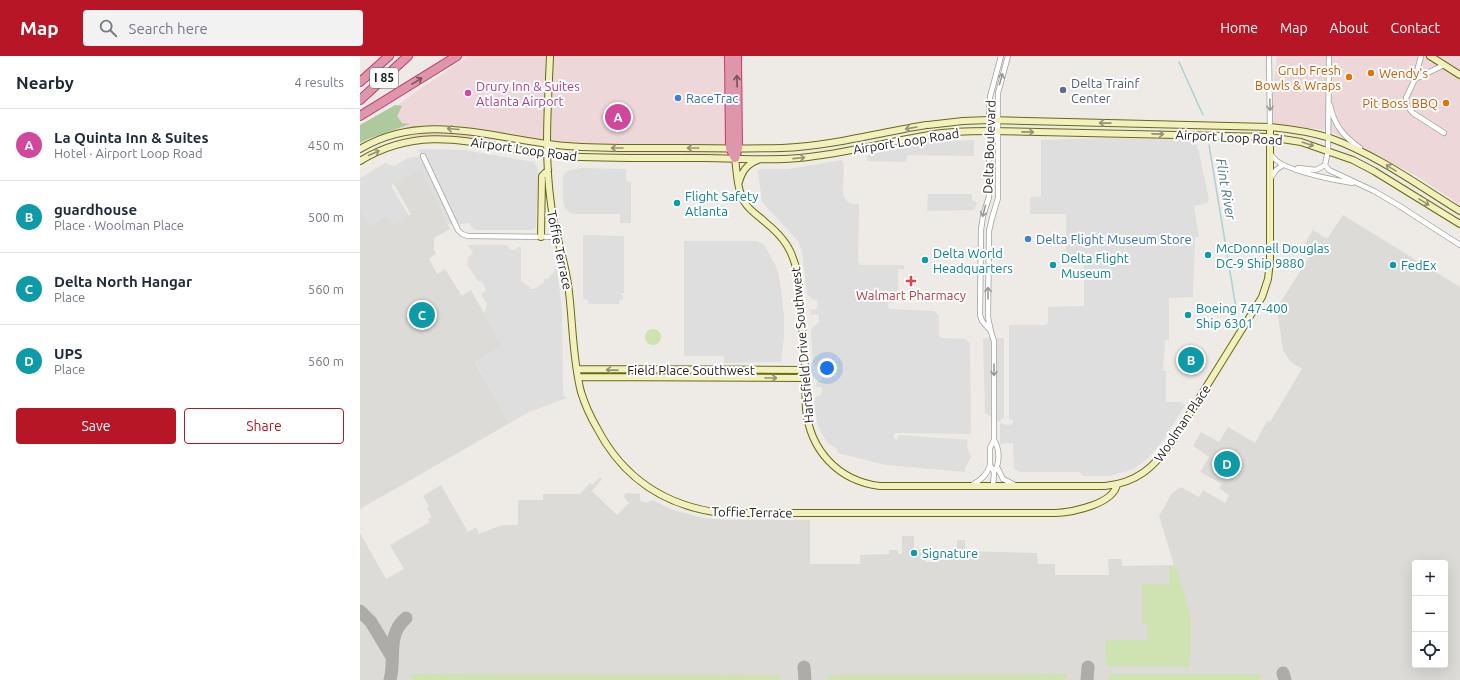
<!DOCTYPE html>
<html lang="en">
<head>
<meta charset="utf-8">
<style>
  :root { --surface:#fff; --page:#f2f2f3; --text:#1f2937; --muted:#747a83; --line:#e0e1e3; --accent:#b61625 }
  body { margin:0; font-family:Ubuntu,sans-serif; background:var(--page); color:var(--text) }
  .controls { position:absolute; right:12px; bottom:12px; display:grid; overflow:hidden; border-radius:4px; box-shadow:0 4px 16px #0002 }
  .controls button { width:36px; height:36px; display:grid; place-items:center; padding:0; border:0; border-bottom:1px solid var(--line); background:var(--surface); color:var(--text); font:20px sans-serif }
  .you { position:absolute; left:467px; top:312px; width:14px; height:14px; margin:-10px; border:3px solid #fff; border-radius:50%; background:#1a73e8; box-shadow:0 0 0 6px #1a73e833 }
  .badge { display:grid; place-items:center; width:26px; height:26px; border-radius:50%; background:var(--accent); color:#fff; font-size:13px; font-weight:700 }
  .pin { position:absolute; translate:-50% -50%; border:2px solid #fff; box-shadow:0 1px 4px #0006 }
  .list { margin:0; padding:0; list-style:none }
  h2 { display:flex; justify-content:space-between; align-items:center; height:52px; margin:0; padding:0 16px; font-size:17px }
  h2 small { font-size:13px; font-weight:400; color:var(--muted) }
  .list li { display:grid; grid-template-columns:26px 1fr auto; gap:12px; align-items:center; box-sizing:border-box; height:72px; padding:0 16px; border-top:1px solid var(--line) }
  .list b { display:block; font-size:15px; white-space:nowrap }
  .list p { margin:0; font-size:13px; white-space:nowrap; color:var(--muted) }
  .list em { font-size:13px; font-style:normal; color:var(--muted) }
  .actions { display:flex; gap:8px; padding:12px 16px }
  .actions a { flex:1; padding:9px 0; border:1px solid var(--accent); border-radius:4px; text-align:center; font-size:14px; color:var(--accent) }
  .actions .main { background:var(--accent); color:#fff }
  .icon { flex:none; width:22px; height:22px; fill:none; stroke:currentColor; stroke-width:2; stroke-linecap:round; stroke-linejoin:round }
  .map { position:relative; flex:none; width:1100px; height:624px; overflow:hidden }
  header { display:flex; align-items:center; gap:24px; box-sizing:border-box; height:56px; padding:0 20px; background:var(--accent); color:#fff }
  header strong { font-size:19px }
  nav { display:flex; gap:22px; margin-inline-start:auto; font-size:14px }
  .search { width:280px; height:36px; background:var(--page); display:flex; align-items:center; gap:10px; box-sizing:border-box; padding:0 14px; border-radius:4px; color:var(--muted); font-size:15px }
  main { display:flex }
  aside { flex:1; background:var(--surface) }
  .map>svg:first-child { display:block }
</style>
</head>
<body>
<header>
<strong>Map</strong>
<div class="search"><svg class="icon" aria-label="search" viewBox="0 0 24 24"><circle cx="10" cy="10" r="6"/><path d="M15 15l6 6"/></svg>Search here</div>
<nav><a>Home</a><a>Map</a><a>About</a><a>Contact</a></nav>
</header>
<main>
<aside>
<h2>Nearby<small>4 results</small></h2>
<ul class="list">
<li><span class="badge" style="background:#d1479c">A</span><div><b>La Quinta Inn &amp; Suites</b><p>Hotel · Airport Loop Road</p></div><em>450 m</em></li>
<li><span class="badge" style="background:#0f9aa8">B</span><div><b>guardhouse</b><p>Place · Woolman Place</p></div><em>500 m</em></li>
<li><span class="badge" style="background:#0f9aa8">C</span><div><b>Delta North Hangar</b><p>Place</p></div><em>560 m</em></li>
<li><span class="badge" style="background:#0f9aa8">D</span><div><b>UPS</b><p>Place</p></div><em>560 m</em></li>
</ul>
<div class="actions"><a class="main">Save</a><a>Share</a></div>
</aside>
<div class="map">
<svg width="1100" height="624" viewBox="0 0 1100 624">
  <rect width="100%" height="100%" fill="#eeebe6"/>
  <path fill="#edd7d8" d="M109,0H373L376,97L280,100L149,84H62L9,70L57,35Z
    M917,0H1100V149L1060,122L967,74L909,68Z"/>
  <path fill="#dddbd7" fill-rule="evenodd" d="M61,112L90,173L74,182V194L76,198L69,203L77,218L85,213L102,240L111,234L135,277L136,279L143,289L115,306L150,367L0,453V154L10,170L25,161L30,162L34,168L51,158L34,128Z
    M983,159L1100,231V624H0V477L26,523L44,513L30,489L70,466L68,463L72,461L67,452L69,450L63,440L81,429L108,476L116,471L119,478L142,469H158V444H183V438H220L230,427L232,429L240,421L242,423L232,435L257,459L269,447L263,440L266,437L280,438V444L286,447L292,444L313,454L343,462L369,464H450V508H500V499L529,498V494H538V498H542V480H554V496H556V493L565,494V506H577V500H581V495H597V484H605V495L677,497L678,508H695V519H749L748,503H762V510L814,509L799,460L812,437L821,431L839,441L843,434L865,447L869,439L859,432L862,428L840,416L849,401L833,390L841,376L859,386L868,371L895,387L907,365L910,366L942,313L930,305L923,294L918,259L919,249L951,198L942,192L953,174L967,183ZM1055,507H1085V609H1055Z"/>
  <path fill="#cee3b1" d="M285 281a8 8 0 1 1 16 0a8 8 0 1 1-16 0Z
    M809,511H816L831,562L830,611L747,610L746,608L745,584H787V568H782V528H809Z
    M51,618L421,619L420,624H52Z
    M707,618L705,624H468L467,619Z
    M749,618H901L900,624H749Z"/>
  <path fill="#afc99f" d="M35,49L42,50L37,60L42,67L50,68L8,83L0,87V69Z"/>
  <path fill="#dedede" d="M747,82L834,84L839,96L849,144L847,147L834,150L839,181H835L833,241L809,242V284H805L803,315H806V346H821L825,349L802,386L787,403L774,413L749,420H723L720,416H659L654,412L653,388L649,387L640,388V367L648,369L652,368L653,366V364L649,363V269H686L688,267V251L724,250V203H706V158H670V141H681V84Z
    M614,84V100L547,99L546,106L507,105L506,100L563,86Z
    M67,93L104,94L174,106L177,111L178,115L176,172L171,174H114L109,167L93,169L87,167L61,112L31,130L49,160L34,168L30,162L25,161L10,170L0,154V122L25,107L34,110L48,102L63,100L57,94Z
    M482,104L484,109L483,139L488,146L492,148H499L498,206L501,209H544V213H538V246L528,247L529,253L574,255L579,260V278L581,282L606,283L610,288L611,378L536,377L534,378V382L537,385L539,379L608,384L607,390L611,401L605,412V416L526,409L478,397L477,393L468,387L464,382L457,367L454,346L456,341L462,338V331H456L457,325L462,324V316L458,315L453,307L451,275L452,272L459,266V260L458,258L451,259L450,254L457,253L458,245L452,243L447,238L442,196L438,185L402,146L398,115L400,113H428Z
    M220,112L266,113V125L271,126V167H260V158H216L211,157L205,153L203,146V120L207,115Z
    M568,138H612V144L617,147L614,154L567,155Z
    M223,179L264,180V237H260L262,238L263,243L260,244L259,248H228V244L223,243Z
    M324,185H396L403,188L406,192L417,212L421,232L424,260V281L421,306L364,307V300H324Z
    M108,189H147L151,194H155L158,191H161V225L170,231V233H174L184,227V223H188L197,212L202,254L203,339L207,342L169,356L150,367L115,305L143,289L136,279L135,277L124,257L127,248L121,238L126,234L122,226L118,225L107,208L108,202L113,197Z
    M623,282H644V362L641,363L640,366L625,357Z"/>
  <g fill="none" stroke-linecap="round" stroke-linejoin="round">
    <path stroke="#abd1d7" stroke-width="1.5" d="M819,6L843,59
      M849,89L876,252"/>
    <path stroke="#adaca9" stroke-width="13" d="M0,555L11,566L32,601
      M444,611L445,624
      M923,617L925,624
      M30,624C36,602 26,579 46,562
      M727,624L728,611"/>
    <g stroke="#9f9f9f" stroke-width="6">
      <path id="street" d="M909,0L910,71
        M1061,0L1055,23L1046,42L1047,50L1053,57L1084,77
        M1055,23L1084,9
        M970,49C974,69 984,81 1000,92
        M911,98C917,114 975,124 992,127
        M63,100L98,174L102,178L108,180L198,181
        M965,109L969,114L1014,135L1038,149L1100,189
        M965,109L968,95L969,0
        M938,112L956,114L965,109
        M911,122L916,114L923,109
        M630,274L622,265L620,259L621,174L623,160L629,141V56L630,41L641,0
        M637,411L643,423L655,429
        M634,416C640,407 640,394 634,384
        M612,429C621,424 627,419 630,409
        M633,430L634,416L630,409V392L634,384V285L631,276L628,261L629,175L632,162L638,142V37L648,0"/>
    </g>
    <g stroke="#686a11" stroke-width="8">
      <path id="secondary" d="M190,0C188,49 184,99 191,148C194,175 204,201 208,228C213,264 212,301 221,336C225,349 230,360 237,372C263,422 305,450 361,457H696C713,456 754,448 757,428
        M1070,0L1100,19
        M568,69L603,65L629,64L910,71C930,73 951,76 970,82C1017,99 1058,129 1100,155
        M0,93C66,53 137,85 207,90C244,93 282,92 319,92C353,92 388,93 422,92C470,90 518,77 566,69
        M375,102C377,117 377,134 385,147C390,155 399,160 405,166C425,182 433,195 438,220C440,250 443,280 445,311C446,325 445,339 446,353C450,394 478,425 520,430H745C777,427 794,411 812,386L902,241L908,223L910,205V71
        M0,105C70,62 130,95 203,100C249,103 297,102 343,102C375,102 408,105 439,102C485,98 530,85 575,78C593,75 611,75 629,75L909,81L941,86L993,104L1014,115L1100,168
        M379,126C382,115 387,108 398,104
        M181,181L182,120L188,114
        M217,313L445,314
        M218,321L445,322"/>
    </g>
    <g stroke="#c73876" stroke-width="10">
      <path id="highway" d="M369,0L370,92L375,102
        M0,26L29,0
        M0,44L48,0
        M0,60L97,0
        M375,102L378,92L377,0"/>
    </g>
    <use href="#street" stroke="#fff" stroke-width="4.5"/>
    <use href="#secondary" stroke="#f2f0bf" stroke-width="6"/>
    <use href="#highway" stroke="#dd96aa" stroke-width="8"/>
  </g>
  <defs><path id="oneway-shaft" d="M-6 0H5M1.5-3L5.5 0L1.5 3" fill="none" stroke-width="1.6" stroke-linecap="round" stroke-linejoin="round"/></defs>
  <g stroke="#9a9a9a">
    <use href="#oneway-shaft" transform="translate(641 23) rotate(-75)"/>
    <use href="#oneway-shaft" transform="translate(910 49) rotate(89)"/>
    <use href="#oneway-shaft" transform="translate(624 155) rotate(105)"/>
    <use href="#oneway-shaft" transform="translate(628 237) rotate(-90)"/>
    <use href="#oneway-shaft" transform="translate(634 314) rotate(90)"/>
  </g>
  <g stroke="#74545d">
    <use href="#oneway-shaft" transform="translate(57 25) rotate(-32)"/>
    <use href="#oneway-shaft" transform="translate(377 25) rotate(-91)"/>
  </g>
  <g stroke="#939277">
    <use href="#oneway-shaft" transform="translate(745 67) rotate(-179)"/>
    <use href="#oneway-shaft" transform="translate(551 72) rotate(170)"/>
    <use href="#oneway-shaft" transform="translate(93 73) rotate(-175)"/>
    <use href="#oneway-shaft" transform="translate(668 76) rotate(1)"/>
    <use href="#oneway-shaft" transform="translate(798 78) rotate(1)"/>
    <use href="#oneway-shaft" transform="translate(948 88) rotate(18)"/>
    <use href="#oneway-shaft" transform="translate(257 92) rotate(180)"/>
    <use href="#oneway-shaft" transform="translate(333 92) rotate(180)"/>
    <use href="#oneway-shaft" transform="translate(14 97) rotate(-24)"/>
    <use href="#oneway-shaft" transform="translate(439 102) rotate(-6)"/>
    <use href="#oneway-shaft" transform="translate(1031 112) rotate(-148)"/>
    <use href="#oneway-shaft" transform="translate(1064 146) rotate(32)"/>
    <use href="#oneway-shaft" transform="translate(252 314) rotate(-179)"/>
    <use href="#oneway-shaft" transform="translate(411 322)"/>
  </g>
  <g fill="#e8710a" stroke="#fff" stroke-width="1.5">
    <circle cx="1011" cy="17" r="4"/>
    <circle cx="989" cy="21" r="4"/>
    <circle cx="1086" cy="47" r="4"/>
  </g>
  <circle fill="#5c6f8a" stroke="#fff" stroke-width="1.5" cx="703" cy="34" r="4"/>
  <circle fill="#d1479c" stroke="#fff" stroke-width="1.5" cx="108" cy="37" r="4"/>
  <g fill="#3f7fe0" stroke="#fff" stroke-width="1.5">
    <circle cx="318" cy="42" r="4"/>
    <circle cx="668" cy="183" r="4"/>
  </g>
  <g fill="#0f9aa8" stroke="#fff" stroke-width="1.5">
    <circle cx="317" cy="147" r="4"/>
    <circle cx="848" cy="199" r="4"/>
    <circle cx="565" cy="204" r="4"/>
    <circle cx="693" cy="209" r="4"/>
    <circle cx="1033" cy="209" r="4"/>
    <circle cx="828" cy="259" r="4"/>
    <circle cx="554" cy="497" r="4"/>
  </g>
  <path fill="#e0444e" stroke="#fff" stroke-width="1.5" d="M549 219h4v4h4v4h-4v4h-4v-4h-4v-4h4z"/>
  <g text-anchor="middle" stroke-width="4" stroke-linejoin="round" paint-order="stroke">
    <rect fill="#fff" stroke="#626262" stroke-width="1" x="10" y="12" width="28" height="20" rx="3"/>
    <g font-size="12" font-weight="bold" fill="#1e1e1e">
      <text x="24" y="26">I 85</text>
    </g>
    <g font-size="13" fill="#c56008" stroke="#fff" text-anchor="end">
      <text x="981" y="19">Grub Fresh<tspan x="981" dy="15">Bowls &amp; Wraps</tspan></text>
      <text x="1019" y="22" text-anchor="start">Wendy's</text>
      <text x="1078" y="52">Pit Boss BBQ</text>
    </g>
    <g font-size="13" fill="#4e5e75" stroke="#fff" text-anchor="start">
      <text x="711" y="32">Delta Trainf<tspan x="711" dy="15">Center</tspan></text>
    </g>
    <g font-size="13" fill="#b23c85" stroke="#fff" text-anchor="start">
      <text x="116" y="35">Drury Inn &amp; Suites<tspan x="116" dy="15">Atlanta Airport</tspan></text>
    </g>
    <g font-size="13" fill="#366cbe" stroke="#fff" text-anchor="start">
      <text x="326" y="47">RaceTrac</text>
      <text x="676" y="188">Delta Flight Museum Store</text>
    </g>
    <g font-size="13" fill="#1e1e1e" stroke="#fff">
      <text transform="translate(869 81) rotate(3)" y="5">Airport Loop Road</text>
      <text transform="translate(546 85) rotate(-9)" y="5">Airport Loop Road</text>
      <text transform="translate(629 91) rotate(-88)" y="5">Delta Boulevard</text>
      <text transform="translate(164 93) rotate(8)" y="5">Airport Loop Road</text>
      <text transform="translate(200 194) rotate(78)" y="5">Toffie Terrace</text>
      <text transform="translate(442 289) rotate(-95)" y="5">Hartsfield Drive Southwest</text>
      <text x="331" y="319">Field Place Southwest</text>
      <text transform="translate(822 367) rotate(-56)" y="5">Woolman Place</text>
      <text transform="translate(392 456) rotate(1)" y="5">Toffie Terrace</text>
    </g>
    <g font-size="13" fill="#0d838f" stroke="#fff" text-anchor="start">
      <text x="325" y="145">Flight Safety<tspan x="325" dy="15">Atlanta</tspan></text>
      <text x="856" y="197">McDonnell Douglas<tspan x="856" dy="15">DC-9 Ship 9880</tspan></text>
      <text x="573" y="202">Delta World<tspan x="573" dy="15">Headquarters</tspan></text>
      <text x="701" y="207">Delta Flight<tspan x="701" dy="15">Museum</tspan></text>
      <text x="1041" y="214">FedEx</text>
      <text x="836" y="257">Boeing 747-400<tspan x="836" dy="15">Ship 6301</tspan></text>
      <text x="562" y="502">Signature</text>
    </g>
    <g font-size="13" fill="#be3a42" stroke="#fff">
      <text x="551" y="244">Walmart Pharmacy</text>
    </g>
    <g font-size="14" font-style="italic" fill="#4e7894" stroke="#fff">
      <text transform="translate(866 133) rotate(80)" y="5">Flint River</text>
    </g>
  </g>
</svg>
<div class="controls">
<button>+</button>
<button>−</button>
<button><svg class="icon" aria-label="locate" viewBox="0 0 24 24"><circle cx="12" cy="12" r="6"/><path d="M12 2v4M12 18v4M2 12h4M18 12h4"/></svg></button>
</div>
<div class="you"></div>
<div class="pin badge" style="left:258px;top:61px;background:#d1479c">A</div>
<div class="pin badge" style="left:831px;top:304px;background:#0f9aa8">B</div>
<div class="pin badge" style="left:62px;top:259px;background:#0f9aa8">C</div>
<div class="pin badge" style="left:867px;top:408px;background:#0f9aa8">D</div>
</div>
</main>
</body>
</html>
